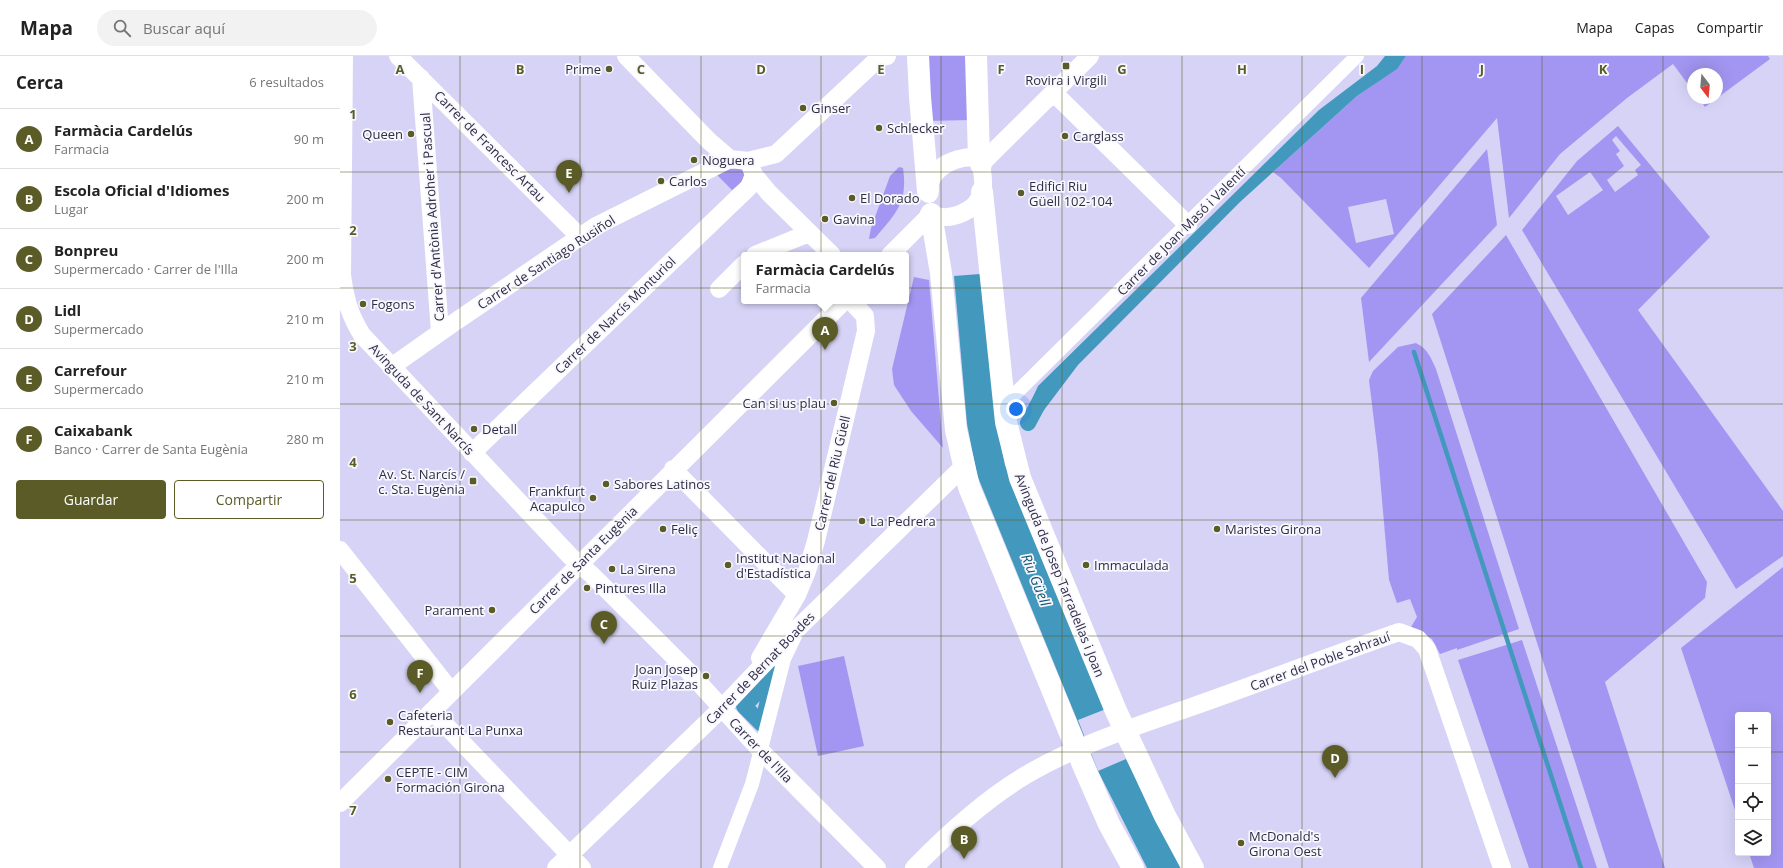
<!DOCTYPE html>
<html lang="es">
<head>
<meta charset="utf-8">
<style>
  :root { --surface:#fff; --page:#f2f2f2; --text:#222; --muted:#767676; --line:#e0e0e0; --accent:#5b5b27 }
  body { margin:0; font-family:"Open Sans",sans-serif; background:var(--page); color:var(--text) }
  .controls { position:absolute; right:12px; bottom:12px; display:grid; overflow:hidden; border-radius:4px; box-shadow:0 4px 16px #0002 }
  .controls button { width:36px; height:36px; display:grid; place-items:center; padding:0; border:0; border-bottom:1px solid var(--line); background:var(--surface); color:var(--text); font:20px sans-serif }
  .compass { position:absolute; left:1347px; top:12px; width:36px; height:36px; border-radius:50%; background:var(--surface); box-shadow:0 4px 16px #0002; rotate:164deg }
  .you { position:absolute; left:676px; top:353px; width:14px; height:14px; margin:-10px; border:3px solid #fff; border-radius:50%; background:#1a73e8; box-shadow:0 0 0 6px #1a73e833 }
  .badge { display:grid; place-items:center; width:26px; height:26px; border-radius:50%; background:var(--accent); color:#fff; font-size:13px; font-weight:700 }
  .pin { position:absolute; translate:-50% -33px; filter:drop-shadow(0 1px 2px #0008) }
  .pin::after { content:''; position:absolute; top:21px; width:14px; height:12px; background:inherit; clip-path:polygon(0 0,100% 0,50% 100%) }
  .popup { position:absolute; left:401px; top:196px; width:168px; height:52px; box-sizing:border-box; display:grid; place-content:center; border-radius:4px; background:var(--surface); filter:drop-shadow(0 1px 3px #0005); font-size:13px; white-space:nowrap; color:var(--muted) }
  .popup b { font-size:15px; color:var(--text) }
  .popup::after { content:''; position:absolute; left:50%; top:100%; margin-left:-8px; border:8px solid transparent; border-top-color:var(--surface) }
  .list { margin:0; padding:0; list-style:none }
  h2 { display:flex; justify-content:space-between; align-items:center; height:52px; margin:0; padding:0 16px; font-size:17px }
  h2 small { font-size:13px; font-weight:400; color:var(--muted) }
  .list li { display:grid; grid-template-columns:26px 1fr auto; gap:12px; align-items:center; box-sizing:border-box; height:60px; padding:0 16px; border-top:1px solid var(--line) }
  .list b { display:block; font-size:15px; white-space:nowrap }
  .list p { margin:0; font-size:13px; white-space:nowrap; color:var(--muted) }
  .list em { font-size:13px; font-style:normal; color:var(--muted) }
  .actions { display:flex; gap:8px; padding:12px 16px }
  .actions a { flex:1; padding:9px 0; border:1px solid var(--accent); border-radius:4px; text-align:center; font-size:14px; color:var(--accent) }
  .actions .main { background:var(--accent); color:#fff }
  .icon { flex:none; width:22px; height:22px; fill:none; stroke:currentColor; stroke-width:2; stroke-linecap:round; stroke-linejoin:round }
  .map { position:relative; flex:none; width:1443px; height:812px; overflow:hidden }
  header { display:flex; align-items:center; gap:24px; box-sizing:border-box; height:56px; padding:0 20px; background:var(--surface); border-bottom:1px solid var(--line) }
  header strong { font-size:19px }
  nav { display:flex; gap:22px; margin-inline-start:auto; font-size:14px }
  .search { width:280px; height:36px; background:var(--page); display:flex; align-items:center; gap:10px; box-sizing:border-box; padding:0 14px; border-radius:22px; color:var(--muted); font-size:15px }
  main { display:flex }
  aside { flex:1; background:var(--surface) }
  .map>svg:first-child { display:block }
</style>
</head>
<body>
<header>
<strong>Mapa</strong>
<div class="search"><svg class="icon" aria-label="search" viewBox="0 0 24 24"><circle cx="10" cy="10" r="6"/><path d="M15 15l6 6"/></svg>Buscar aquí</div>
<nav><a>Mapa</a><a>Capas</a><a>Compartir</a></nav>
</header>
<main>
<aside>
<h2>Cerca<small>6 resultados</small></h2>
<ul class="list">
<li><span class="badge">A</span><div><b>Farmàcia Cardelús</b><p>Farmacia</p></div><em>90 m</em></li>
<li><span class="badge">B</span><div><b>Escola Oficial d'Idiomes</b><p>Lugar</p></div><em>200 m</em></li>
<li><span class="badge">C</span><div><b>Bonpreu</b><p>Supermercado · Carrer de l'Illa</p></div><em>200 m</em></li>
<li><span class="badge">D</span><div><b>Lidl</b><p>Supermercado</p></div><em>210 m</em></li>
<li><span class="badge">E</span><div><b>Carrefour</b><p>Supermercado</p></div><em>210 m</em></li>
<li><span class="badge">F</span><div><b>Caixabank</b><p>Banco · Carrer de Santa Eugènia</p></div><em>280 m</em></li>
</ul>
<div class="actions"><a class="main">Guardar</a><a>Compartir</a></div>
</aside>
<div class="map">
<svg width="1443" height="812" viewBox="0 0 1443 812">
  <rect width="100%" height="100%" fill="#d6d3f7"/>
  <path fill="#a396f2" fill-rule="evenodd" d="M585,0H630L631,64L586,65Z
    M1066,0H1428L1430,3L1365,51L1359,42H1377V18H1353V35L1333,8L1287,42L1220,98L1169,162L1157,62L1029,212L941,122L933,116L1017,40L1056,13ZM1046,143L1054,178L1016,187L1008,151Z
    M1278,70L1370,181L1298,254L1443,455V500L1396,533L1182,174L1237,105ZM1276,80L1301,109L1295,114L1298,119L1275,136L1267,124L1284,110L1276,98L1280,95L1272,84ZM1250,116L1263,134L1228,159L1216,140Z
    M1147,93L1157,169L1029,306L1021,242Z
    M391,109L402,110L405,116L404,125L392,134L375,117Z
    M559,111L563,112C568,147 556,157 535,182L529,183L531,172L550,120Z
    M1166,179L1367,526L1365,542L1265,626L1325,812H1269L1092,258Z
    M574,221L589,224L603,392L571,355L554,329L552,313Z
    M1076,287C1088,293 1091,302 1096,313L1179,573L1117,594V592L1100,598L1092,583L1071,571L1077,561L1070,543L1057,547L1049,524L1038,398L1029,324L1033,315L1058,291Z
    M1443,511V812H1414L1409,797H1428V659H1398V763L1341,592Z
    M1182,584L1257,812H1189L1118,604Z
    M504,600L524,690L478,700L458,610Z"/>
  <path fill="#4399bd" d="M1045,0H1066L1057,13L1017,40L900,146L738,309L701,358L688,353L698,330L979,54L1037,10Z
    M640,218L657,370L665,409L786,703L841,812H807L758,715L637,419L627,368L614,220Z"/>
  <path fill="#d6d3f7" d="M766,653L786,703L758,715L738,664Z"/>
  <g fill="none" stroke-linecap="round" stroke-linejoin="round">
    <path stroke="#4399bd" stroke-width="4.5" d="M1074,296L1241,812"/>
    <path stroke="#4399bd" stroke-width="16" d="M688,367L704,337
      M435,618L422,668L404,650Z"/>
    <path stroke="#fff" stroke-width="14" d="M664,349L1017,0
      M380,812L412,728L444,603L455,580"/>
    <path stroke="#fff" stroke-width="18" d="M4,0L2,219C5,242 9,258 22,279L231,501L252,519L349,616L423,697L537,812
      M58,0L240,181
      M286,0L369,85L390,103L408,105L436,98L540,1L547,0
      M81,22L100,276
      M714,37L848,169
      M410,109L414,119L429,137L492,199
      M589,138C586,112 618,98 639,102
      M591,158C609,167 637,155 642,136C645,128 642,116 641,108L750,0
      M415,199L469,177
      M550,199L591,158
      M379,233L404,208
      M51,311L112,268L256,170L390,103
      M132,397L409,131L414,119
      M333,413L457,539
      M0,494L111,635
      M420,602L457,539L467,515L476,485L526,275L525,260L511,245
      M92,655L242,812
      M0,747L504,245
      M216,812L382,652L458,572L624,410
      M574,812C608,777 644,744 686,719C737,689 797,670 854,650C922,626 990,600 1059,576L1078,583L1087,593L1162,812"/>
    <path stroke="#fff" stroke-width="22" d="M578,0L580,41L588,135
      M636,0L639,102L641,108
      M642,136L666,366L680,422L776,655L825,760L853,812
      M591,158L601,217L616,374L629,431L744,711L769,768L793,812"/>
  </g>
  <path fill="none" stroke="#5b5b27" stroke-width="1" stroke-opacity="0.55" d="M120,0V812M240,0V812M361,0V812M481,0V812M601,0V812M722,0V812M842,0V812M962,0V812M1082,0V812M1202,0V812M1323,0V812M0,116H1443M0,232H1443M0,348H1443M0,464H1443M0,580H1443M0,696H1398M1428,696H1443"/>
  <g fill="#5b5b27" stroke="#f8f8fe" stroke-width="1.5">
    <rect x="722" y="6" width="8" height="8" rx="2"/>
    <circle cx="269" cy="13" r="4"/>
    <circle cx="463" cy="52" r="4"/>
    <circle cx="539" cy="72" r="4"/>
    <circle cx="71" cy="78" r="4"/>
    <circle cx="725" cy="80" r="4"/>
    <circle cx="354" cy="104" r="4"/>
    <circle cx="321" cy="125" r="4"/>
    <circle cx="681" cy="137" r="4"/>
    <circle cx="512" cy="142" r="4"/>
    <circle cx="485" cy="163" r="4"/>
    <circle cx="23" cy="248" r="4"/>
    <circle cx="494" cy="347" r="4"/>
    <circle cx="134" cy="373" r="4"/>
    <rect x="129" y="421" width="8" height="8" rx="2"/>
    <circle cx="266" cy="428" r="4"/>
    <circle cx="253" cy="442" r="4"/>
    <circle cx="522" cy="465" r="4"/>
    <circle cx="323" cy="473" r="4"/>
    <circle cx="877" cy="473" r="4"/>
    <circle cx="388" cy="509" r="4"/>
    <circle cx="746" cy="509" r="4"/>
    <circle cx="272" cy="513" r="4"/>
    <circle cx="247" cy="532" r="4"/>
    <circle cx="152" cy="554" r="4"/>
    <circle cx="366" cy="620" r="4"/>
    <circle cx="50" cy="666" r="4"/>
    <circle cx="48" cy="723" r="4"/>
    <circle cx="901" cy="787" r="4"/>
  </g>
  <g text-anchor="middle" stroke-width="3.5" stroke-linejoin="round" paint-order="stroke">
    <g font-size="13" fill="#2f2c43" stroke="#f8f8fe" text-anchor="start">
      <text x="261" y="18" text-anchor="end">Prime</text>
      <text x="726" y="29" text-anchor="middle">Rovira i Virgili</text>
      <text x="471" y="57">Ginser</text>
      <text x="547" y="77">Schlecker</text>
      <text x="63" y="83" text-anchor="end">Queen</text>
      <text x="733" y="85">Carglass</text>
      <text x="362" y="109">Noguera</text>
      <text x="329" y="130">Carlos</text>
      <text x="689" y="135">Edifici Riu<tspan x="689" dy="15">Güell 102-104</tspan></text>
      <text x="520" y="147">El Dorado</text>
      <text x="493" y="168">Gavina</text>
      <text x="31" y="253">Fogons</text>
      <text x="486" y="352" text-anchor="end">Can si us plau</text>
      <text x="142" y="378">Detall</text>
      <text x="125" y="423" text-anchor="end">Av. St. Narcís /<tspan x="125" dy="15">c. Sta. Eugènia</tspan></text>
      <text x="274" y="433">Sabores Latinos</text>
      <text x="245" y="440" text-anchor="end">Frankfurt<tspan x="245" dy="15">Acapulco</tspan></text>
      <text x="530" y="470">La Pedrera</text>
      <text x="331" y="478">Feliç</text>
      <text x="885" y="478">Maristes Girona</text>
      <text x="396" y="507">Institut Nacional<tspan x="396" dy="15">d'Estadística</tspan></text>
      <text x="754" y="514">Immaculada</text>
      <text x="280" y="518">La Sirena</text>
      <text x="255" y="537">Pintures Illa</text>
      <text x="144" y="559" text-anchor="end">Parament</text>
      <text x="358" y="618" text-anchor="end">Joan Josep<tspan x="358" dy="15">Ruiz Plazas</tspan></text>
      <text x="58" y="664">Cafeteria<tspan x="58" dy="15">Restaurant La Punxa</tspan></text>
      <text x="56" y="721">CEPTE - CIM<tspan x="56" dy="15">Formación Girona</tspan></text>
      <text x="909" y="785">McDonald's<tspan x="909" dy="15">Girona Oest</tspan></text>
    </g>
    <g font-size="13" fill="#2f2c43" stroke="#f8f8fe">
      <text transform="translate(150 90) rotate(45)" y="5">Carrer de Francesc Artau</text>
      <text transform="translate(92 161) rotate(-94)" y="5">Carrer d'Antònia Adroher i Pascual</text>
      <text transform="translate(841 175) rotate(-45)" y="5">Carrer de Joan Masó i Valentí</text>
      <text transform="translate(206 206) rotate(-33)" y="5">Carrer de Santiago Rusiñol</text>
      <text transform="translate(275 259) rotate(-44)" y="5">Carrer de Narcís Monturiol</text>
      <text transform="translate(82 343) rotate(47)" y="5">Avinguda de Sant Narcís</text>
      <text transform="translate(492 417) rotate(-77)" y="5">Carrer del Riu Güell</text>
      <text transform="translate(243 504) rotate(-45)" y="5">Carrer de Santa Eugènia</text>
      <text transform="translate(720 519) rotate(68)" y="5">Avinguda de Josep Tarradellas i Joan</text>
      <text transform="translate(980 605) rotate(-20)" y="5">Carrer del Poble Sahrauí</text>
      <text transform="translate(420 612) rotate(-46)" y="5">Carrer de Bernat Boades</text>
      <text transform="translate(421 694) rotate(46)" y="5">Carrer de l'Illa</text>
    </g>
    <g font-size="14" font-style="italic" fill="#0f556f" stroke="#f8f8fe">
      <text transform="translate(696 524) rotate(68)" y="5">Riu Güell</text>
    </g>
  </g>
  <g font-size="13" text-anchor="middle" font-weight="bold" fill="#5b5b27" stroke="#f8f8fe" stroke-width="3.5" stroke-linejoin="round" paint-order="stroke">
    <text x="60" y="18">A</text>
    <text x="180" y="18">B</text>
    <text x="301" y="18">C</text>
    <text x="421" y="18">D</text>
    <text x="541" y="18">E</text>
    <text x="661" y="18">F</text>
    <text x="782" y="18">G</text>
    <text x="902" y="18">H</text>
    <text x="1022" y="18">I</text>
    <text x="1142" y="18">J</text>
    <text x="1263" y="18">K</text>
    <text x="13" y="63">1</text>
    <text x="13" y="179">2</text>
    <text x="13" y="295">3</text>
    <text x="13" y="411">4</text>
    <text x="13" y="527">5</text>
    <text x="13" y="643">6</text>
    <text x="13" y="759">7</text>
  </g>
</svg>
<div class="controls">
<button>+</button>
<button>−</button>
<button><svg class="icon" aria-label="locate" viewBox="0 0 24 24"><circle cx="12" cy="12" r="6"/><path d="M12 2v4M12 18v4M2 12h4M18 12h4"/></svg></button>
<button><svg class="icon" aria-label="layers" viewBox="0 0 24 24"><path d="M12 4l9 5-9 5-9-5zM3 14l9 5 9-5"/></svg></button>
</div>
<svg class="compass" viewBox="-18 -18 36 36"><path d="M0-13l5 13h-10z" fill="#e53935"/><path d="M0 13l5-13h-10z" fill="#767676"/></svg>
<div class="you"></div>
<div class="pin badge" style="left:485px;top:294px">A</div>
<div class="popup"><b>Farmàcia Cardelús</b>Farmacia</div>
<div class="pin badge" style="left:624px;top:803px">B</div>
<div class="pin badge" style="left:264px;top:588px">C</div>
<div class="pin badge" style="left:995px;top:722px">D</div>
<div class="pin badge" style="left:229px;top:137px">E</div>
<div class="pin badge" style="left:80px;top:637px">F</div>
</div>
</main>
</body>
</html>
